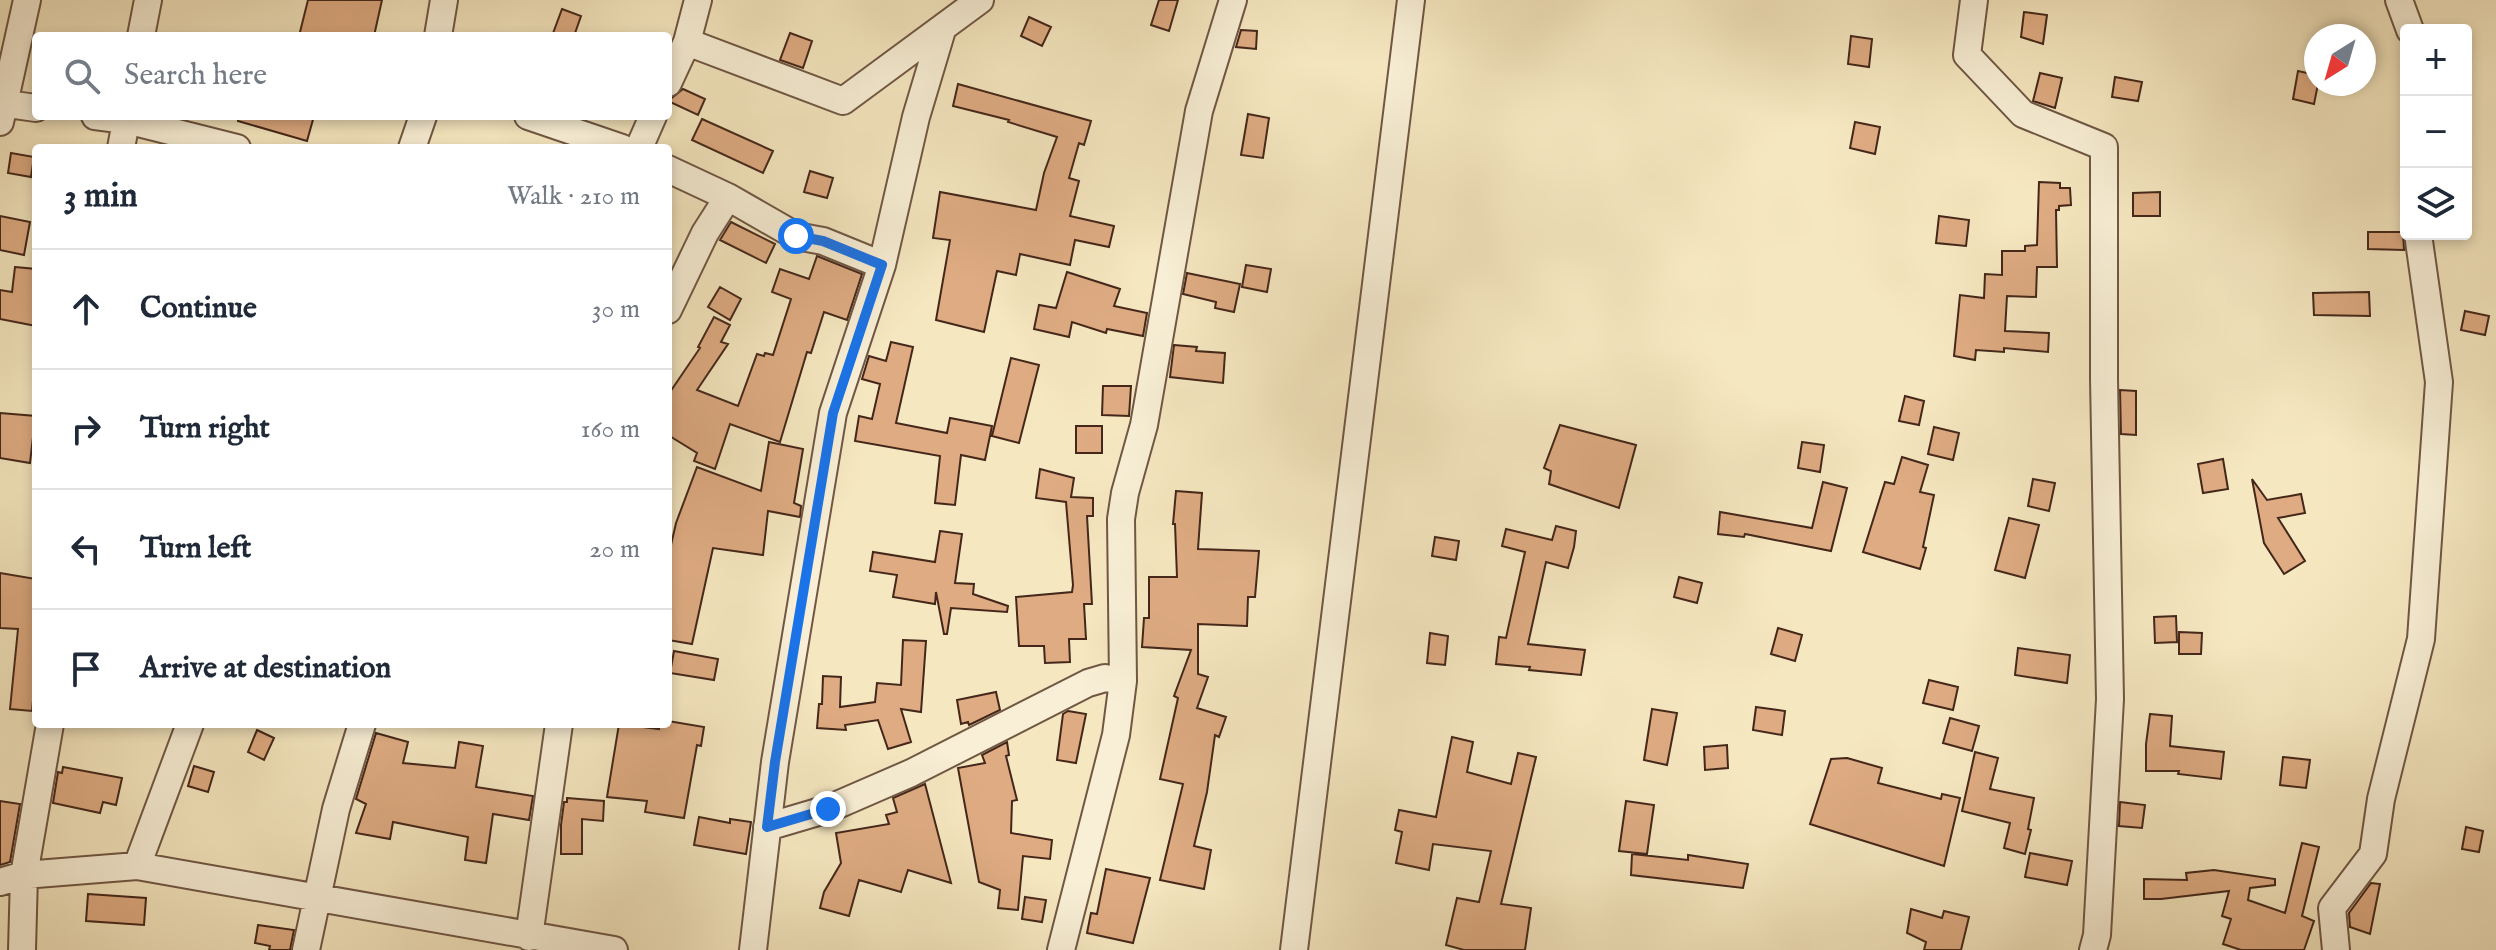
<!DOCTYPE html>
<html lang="en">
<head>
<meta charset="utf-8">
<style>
  :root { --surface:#fff; --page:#f6f6f7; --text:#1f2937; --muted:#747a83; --line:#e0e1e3 }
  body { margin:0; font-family:"IM FELL English",serif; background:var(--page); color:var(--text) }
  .controls { position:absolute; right:24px; top:24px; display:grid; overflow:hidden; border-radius:8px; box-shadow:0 4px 12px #0003 }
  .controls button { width:72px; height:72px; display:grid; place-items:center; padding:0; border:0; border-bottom:2px solid var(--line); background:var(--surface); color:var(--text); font:40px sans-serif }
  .compass { position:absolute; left:2304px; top:24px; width:72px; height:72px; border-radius:50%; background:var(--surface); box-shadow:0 4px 12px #0003; rotate:217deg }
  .stop { position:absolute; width:24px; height:24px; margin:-18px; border:6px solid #1a73e8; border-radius:50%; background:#fff }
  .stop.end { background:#1a73e8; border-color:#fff; box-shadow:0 2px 8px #0008 }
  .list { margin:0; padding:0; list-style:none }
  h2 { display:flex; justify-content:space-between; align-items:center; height:104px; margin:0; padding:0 32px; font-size:34px }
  h2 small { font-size:26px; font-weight:400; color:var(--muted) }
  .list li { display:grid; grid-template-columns:52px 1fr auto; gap:24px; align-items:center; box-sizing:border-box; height:120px; padding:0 32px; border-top:2px solid var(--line) }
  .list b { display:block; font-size:30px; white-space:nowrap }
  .list em { font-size:26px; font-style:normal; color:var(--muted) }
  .icon { flex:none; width:44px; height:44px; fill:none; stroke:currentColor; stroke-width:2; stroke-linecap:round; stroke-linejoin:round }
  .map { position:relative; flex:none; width:2496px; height:950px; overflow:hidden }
  .search { position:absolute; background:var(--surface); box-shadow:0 4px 12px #0003; left:32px; top:32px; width:640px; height:88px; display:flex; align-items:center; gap:20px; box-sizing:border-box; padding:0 28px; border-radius:8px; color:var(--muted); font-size:30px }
  .panel { position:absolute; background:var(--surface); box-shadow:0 4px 12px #0003; left:32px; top:144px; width:640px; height:584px; border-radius:8px }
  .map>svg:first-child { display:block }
</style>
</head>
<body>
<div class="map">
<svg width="2496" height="950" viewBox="0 0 2496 950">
  <rect width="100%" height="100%" fill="#f5e7c0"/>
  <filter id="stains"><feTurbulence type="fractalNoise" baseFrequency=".0025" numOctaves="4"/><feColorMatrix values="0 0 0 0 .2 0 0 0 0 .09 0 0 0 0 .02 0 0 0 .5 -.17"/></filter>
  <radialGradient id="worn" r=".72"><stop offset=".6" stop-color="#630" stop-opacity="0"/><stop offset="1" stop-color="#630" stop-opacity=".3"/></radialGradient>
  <path fill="#deab82" stroke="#44271a" stroke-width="2" d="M308,0H382L374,36H299Z
    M1159,0H1178L1169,31L1151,25Z
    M562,9L581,16L574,36H552Z
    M2024,12L2047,15L2043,44L2021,37Z
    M1029,17L1051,27L1042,46L1021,36Z
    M1241,30L1257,31L1256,49L1236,47Z
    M790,33L812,41L803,68L780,60Z
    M1851,36L1872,39L1869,67L1848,64Z
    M2298,71L2316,75L2318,84L2314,104L2293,99Z
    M2040,73L2062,78L2055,108L2033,101Z
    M2115,77L2142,82L2138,101L2112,97Z
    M958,84L1091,121L1084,145L1079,143L1069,178L1079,181L1070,216L1114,226L1109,247L1075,240L1070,265L1020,254L1016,275L997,271L984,332L936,320L950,240L933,238L940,192L1036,210L1044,173L1057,137L1008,122L1009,120L953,106Z
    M683,89L705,99L698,115L668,101Z
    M1248,114L1269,118L1263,158L1241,155Z
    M239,116H314L307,141L238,121Z
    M702,119L773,151L763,173L692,140Z
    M1855,122L1880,127L1875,154L1850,148Z
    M11,153L34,157L31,177L8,173Z
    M810,171L833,178L827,198L804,192Z
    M2039,182L2060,183V188H2070L2071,205L2059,206V210H2056L2057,267H2037L2036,297L2007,296L2005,331L2049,333L2048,352L2004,348V352L1976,350L1975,360L1954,356L1960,295L1984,298L1985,274L2002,275V251H2025V246L2037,245Z
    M2160,192V216H2133V193Z
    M0,216L30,222L24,255L0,250Z
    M1939,216L1969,220L1966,246L1936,243Z
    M731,222L775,244L766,263L720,240Z
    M2368,232H2403L2404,250L2368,249Z
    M817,256L862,274L847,320L824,312L811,353L807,352L780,442L730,424L715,469L694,461L697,453L668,435V395L700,348L698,347L714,317L730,325L721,342L728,344L697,390L738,406L757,354L764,356L765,353L773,355L791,299L772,292L780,269L809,279Z
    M1246,265L1271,269L1267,292L1242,287Z
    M15,267L36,269V326L0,319V290L12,292Z
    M1067,272L1120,289L1114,306L1147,313L1143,336L1107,329L1106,333L1072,322L1069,337L1034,329L1039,305L1056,308Z
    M1187,273L1240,284L1234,312L1215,308L1216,302L1183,294Z
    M720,287L741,299L730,320L708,307Z
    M2369,292L2370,316L2314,315L2313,293Z
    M2465,311L2489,316L2485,335L2461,330Z
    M891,342L913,347L896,423L947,433L950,418L992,426L985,460L961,455L955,505L935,503L940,456L855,441L859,416L872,419L880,384L862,379L869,356L886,361Z
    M1174,345L1197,347L1196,351L1225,353L1223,383L1170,377Z
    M1011,358L1039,365L1019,443L992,436Z
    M1103,386H1131L1129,416L1102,415Z
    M2120,390L2136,391V435L2121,434Z
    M1905,396L1924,401L1919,425L1899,421Z
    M0,413L36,416V438L33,437L30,463L0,458Z
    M1560,425L1636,445L1619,508L1549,484L1551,471L1544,468Z
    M1076,426H1102V453H1076Z
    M1934,427L1959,433L1953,460L1928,454Z
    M769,442L803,449L794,503L801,506L800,517L768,511L763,555L713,548L692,644L668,640V558L676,523L697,467L761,491Z
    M1802,442L1824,445L1820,472L1798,468Z
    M1902,457L1928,465L1920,492L1934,495L1923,547L1926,548L1920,569L1863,552L1885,482L1894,484Z
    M2223,459L2228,489L2203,493L2198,464Z
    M1040,469L1074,478L1071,497L1093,498V516H1087L1092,604H1084L1086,639H1069L1070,662L1045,663L1044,646H1019L1016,597L1072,592L1073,585L1066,502L1036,498Z
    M2033,479L2055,483L2049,511L2028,506Z
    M2252,479L2267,500L2301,494L2305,513L2278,518L2305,561L2284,574L2264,543Z
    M1823,482L1847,488L1831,551L1745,534L1744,537L1718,534L1720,512L1812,528Z
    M1176,491L1202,493L1198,549L1259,551L1255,597H1248L1247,626L1198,624V674L1208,677L1197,708L1226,717L1219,737L1215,735L1207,792L1194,846L1211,850L1204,889L1160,880L1183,784L1160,779L1178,698L1174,696L1191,650L1142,647L1144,618H1149V577H1177L1175,524H1173Z
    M2009,518L2039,525L2025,578L1995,570Z
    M1556,526L1576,531L1574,547L1568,568L1546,562L1528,644L1585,650L1581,675L1529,670L1530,667L1496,664L1499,637L1506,638L1525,552L1502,546L1506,529L1552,540Z
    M940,531L962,534L955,583L974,584L973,594L1008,606L1007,612L951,608L947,634H944L936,592L935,604L893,597L897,575L870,571L873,552L935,562Z
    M1435,537L1459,541L1456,560L1432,556Z
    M0,573L36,579V669L32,711L10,709L18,629L0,628Z
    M1679,577L1702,583L1697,603L1674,597Z
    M2176,616L2177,642L2155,643L2154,617Z
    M1778,628L1802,635L1795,661L1771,654Z
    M2179,632L2202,633L2201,654H2179Z
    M1430,633L1448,636L1445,665L1427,663Z
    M903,640L926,641L921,712L901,709L911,742L888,749L878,720L845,725L846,730L817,728L819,704H822L823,676L841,677L840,707L875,702L877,683L901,685Z
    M2018,648L2070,655L2067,683L2015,675Z
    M674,651L718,659L714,680L670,673Z
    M1929,680L1958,687L1953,710L1923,703Z
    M996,692L1000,710L969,725L968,722L961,724L957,700Z
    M1756,707L1785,711L1782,735L1753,730Z
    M1652,709L1677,713L1667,765L1644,760Z
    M1068,711L1086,714L1076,763L1057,760L1063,714Z
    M2150,714L2172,716L2170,746L2224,752L2221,779L2178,774L2179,771H2146V744Z
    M1950,718L1979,726L1972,751L1943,743Z
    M668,721L704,727L701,746L697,745L684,818L645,812L647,801L607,797L619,724L659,729V724H668Z
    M257,730L274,738L264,760L248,752Z
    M376,733L408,742L403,763L455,768L459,742L483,746L476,787L533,796L529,820L493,814L486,863L465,860L468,837L393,822L390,839L356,833L366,804L356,799Z
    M1452,737L1473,742L1467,772L1511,784L1518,753L1536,757L1501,904L1531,908L1525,950H1464L1446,945L1457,898L1479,902L1491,851L1433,844L1429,870L1396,863L1402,832L1395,830L1399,810L1436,817Z
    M1007,742L1009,755L1006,756L1017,800L1012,801L1011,833L1052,840L1050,859L1023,856L1018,910L998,908L1000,890L979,882L958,768L985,763L982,755Z
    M1727,745L1728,768L1705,770L1704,747Z
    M1975,752L1998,758L1990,789L2034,798L2028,829L2031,830L2025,854L2004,848L2010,823L1962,811Z
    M2283,757L2310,760L2306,788L2280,785Z
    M1847,758L1882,768L1878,783L1941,799L1942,794L1960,798L1944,866L1810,824L1831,759Z
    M194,766L214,772L208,792L188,786Z
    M63,767L122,778L116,805L103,802L100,813L53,803L58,772L62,773Z
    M925,784L951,883L908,870L901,892L859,880L849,916L820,908L824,892L841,863L836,833L889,824L886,815L897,812L893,798Z
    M567,798L604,801L603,821L582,819V854H561V825L564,802H567Z
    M0,801L20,804L10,862L0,865Z
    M1626,801L1654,805L1647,854L1619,851Z
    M2120,802L2145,805L2142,828L2119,826Z
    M699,817L730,823V819L751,822L746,854L694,845Z
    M2466,827L2483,831L2479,852L2462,849Z
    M2302,843L2319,847L2302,916L2314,921L2304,950H2241L2223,944L2231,919L2222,916L2229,891L2161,899H2144V879L2187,880L2186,873L2214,870L2275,879V885L2250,888L2248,900L2285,913Z
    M2030,853L2072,861L2067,885L2025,877Z
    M1632,854L1688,860V855L1748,864L1743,888L1631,875Z
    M1106,869L1150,878L1133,943L1087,933L1091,913L1097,914Z
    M2371,883L2380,884L2370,934L2350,927L2349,913Z
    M88,894L146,898L144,925L86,921Z
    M1025,897L1046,900L1042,922L1022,919Z
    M1911,909L1942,918L1944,911L1969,917L1961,950H1924L1926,942L1907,933Z
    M258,925L294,930L290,950H269L270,946L255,943Z"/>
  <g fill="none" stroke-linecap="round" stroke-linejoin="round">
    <g stroke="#705744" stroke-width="30">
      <path id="minor" d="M1974,0L1967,55L2023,114L2104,147V379L2110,699L2097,935L2093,950
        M2399,0L2410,30
        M141,36L148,0
        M438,36L444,0
        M687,42L698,0
        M668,83L687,42L843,101L980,0
        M0,103L36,108
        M95,116L126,120L237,148
        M528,116L622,148
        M0,122L27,0
        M121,148L127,116
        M412,148L423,116
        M639,148L653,116
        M668,169L728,197L796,236L823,241L882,265
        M668,310L705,233L728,197
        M767,827L828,809L911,773L1088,683L1105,678L1123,681
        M137,866L190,724
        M0,882L24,875L137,866L614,950
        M529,937L559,724
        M22,950L24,875L50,724
        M306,950L336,809L362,724
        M753,950L775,762L833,413L882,265L916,117L942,30
        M1061,950L1116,735L1123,681L1121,519L1125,493L1144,425L1199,111L1233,0
        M1294,950L1411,0
        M2336,950L2332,908L2373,854L2381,799L2421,639L2439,382L2418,234"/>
    </g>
    <use href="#minor" stroke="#f8efd6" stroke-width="26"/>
  </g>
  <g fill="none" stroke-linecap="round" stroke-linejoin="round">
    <path stroke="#1a73e8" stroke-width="10" d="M796,236L823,241L882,265L833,413L775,762L767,827L828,809"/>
  </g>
  <rect width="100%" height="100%" filter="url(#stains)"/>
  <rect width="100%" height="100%" fill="url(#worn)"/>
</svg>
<div class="controls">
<button>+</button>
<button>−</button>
<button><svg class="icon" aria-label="layers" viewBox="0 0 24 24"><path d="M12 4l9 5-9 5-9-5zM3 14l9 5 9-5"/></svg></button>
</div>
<svg class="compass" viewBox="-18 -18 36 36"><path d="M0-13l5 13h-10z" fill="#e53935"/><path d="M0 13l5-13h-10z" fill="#747a83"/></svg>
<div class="stop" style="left:796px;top:236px"></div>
<div class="stop end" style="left:828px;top:809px"></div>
<div class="search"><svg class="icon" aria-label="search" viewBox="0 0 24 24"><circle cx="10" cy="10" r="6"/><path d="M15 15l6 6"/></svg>Search here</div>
<section class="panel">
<h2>3 min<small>Walk · 210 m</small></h2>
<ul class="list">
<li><svg class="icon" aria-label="ahead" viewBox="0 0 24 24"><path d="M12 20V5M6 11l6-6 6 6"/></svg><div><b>Continue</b></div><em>30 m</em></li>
<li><svg class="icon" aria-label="right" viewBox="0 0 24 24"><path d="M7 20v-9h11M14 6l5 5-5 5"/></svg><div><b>Turn right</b></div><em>160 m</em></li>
<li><svg class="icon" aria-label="left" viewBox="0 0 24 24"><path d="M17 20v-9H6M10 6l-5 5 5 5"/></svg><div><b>Turn left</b></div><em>20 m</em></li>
<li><svg class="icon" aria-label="arrive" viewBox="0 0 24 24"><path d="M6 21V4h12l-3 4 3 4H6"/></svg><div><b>Arrive at destination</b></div></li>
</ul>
</section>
</div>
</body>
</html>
